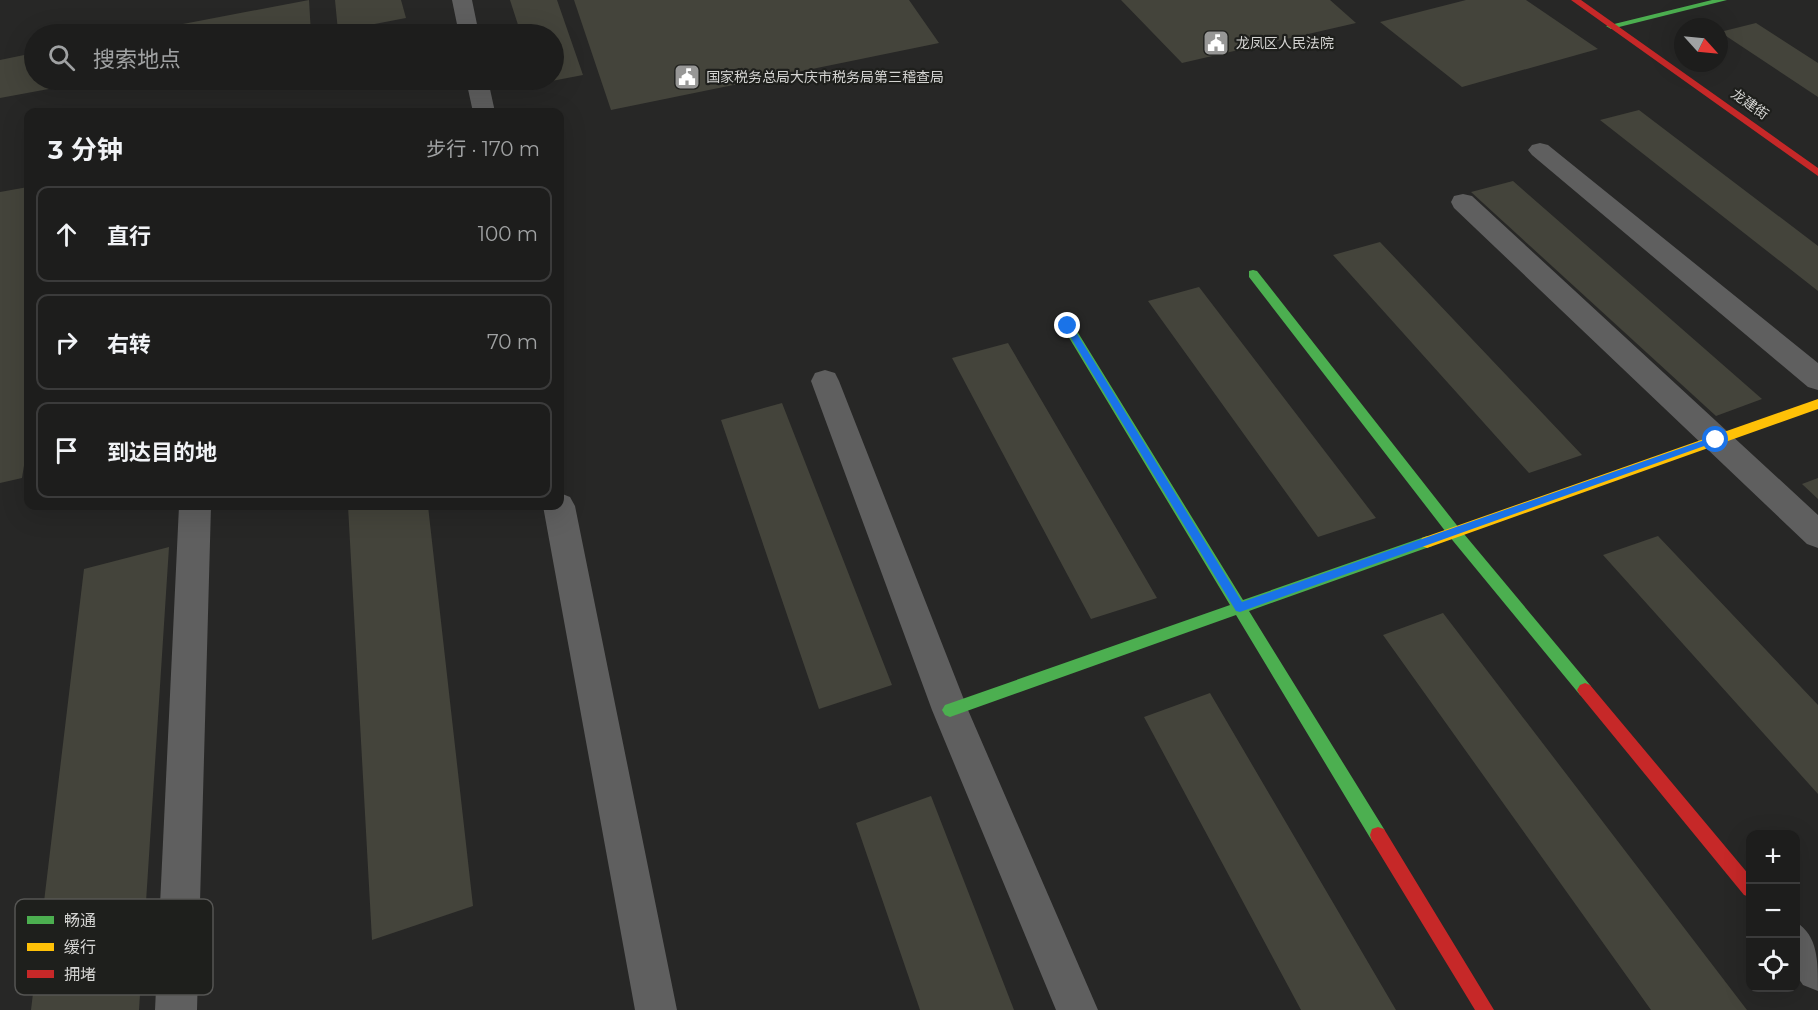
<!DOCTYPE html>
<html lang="zh">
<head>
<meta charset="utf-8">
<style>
  :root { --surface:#1d1d1c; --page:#252625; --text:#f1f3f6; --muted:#a0a2a3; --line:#3b3b3b }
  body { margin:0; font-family:Montserrat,"Noto Sans SC",sans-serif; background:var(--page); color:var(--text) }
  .controls { position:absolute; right:18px; bottom:18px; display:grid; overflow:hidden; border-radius:12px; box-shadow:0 6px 24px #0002 }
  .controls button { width:54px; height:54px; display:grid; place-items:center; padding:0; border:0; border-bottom:2px solid var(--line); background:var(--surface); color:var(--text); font:30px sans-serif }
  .compass { position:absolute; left:1674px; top:18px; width:54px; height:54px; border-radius:50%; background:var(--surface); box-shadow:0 6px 24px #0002; rotate:117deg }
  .stop { position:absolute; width:18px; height:18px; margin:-14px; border:4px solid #1a73e8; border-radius:50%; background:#fff }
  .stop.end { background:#1a73e8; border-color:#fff; box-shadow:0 2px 6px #0008 }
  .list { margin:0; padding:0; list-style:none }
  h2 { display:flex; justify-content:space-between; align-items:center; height:78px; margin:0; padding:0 24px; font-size:26px }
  h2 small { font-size:20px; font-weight:400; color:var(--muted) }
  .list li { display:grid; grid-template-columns:39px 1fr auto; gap:18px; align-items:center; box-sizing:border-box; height:96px; margin:0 12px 12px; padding:0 12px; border:2px solid var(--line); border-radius:12px }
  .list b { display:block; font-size:22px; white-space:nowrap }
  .list em { font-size:20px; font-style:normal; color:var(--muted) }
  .icon { flex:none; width:33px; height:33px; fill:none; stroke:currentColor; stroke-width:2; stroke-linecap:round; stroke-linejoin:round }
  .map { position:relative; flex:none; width:1818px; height:1010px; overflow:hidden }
  .search { position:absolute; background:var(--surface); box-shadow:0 6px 24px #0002; left:24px; top:24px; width:540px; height:66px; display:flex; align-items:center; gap:15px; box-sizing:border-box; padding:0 21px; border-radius:33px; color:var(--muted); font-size:22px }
  .panel { position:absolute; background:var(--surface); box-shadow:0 6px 24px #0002; left:24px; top:108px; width:540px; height:402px; border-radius:12px }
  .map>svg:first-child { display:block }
</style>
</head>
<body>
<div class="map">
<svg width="1818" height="1010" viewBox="0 0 1818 1010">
  <rect width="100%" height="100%" fill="#272726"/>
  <path fill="#44443b" d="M309,0L311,34H136V33Z
    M335,0H401L406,18L338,31Z
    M510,0H557L583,75L536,84L534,80H554V34H521Z
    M574,0H909L939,43L611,110Z
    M1121,0H1330L1356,23L1182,63Z
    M1466,0H1526L1598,49L1462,87L1380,22Z
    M1756,23L1818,63V97L1720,32Z
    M34,53V80L92,81L0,98V60Z
    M1639,110L1818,246V291L1600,120Z
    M1513,181L1762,399L1716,416L1471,192Z
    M28,187V440L22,478L0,483V192Z
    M1380,242L1582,455L1529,473L1333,255Z
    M1199,287L1376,518L1318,537L1148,301Z
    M1008,343L1157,598L1091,619L952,358Z
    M782,403L892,685L819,709L721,420Z
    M1818,478V499L1802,484Z
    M348,506H428L473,906L372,940Z
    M1658,536L1818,705V794L1603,555Z
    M169,547L139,1010H31L84,569Z
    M1443,613L1747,1010H1651L1383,635Z
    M1210,693L1396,1010H1301L1144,717Z
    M931,796L1014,1010H920L856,823Z"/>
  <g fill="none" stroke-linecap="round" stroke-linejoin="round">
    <path fill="#5f5f5f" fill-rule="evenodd" d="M452,0H472L479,34H459Z
      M466,80H488L495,112H473Z
      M1540,143L1548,145L1818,363V390L1808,387L1532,155L1528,150L1532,145Z
      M1463,194L1472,196L1818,515V548L1807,544L1454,208L1451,202L1454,196Z
      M825,370L835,373L839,381L968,710L1098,1010H1056L932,710L811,381L815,373Z
      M560,493L570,497L575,506L677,1010H635L543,506H560Z
      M179,506H211L197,1010H155Z
      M1796,922C1818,936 1818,960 1818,991L1803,985L1796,975Z"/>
    <path fill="#4caf50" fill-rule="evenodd" d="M1712,0H1727L1611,29L1606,26Z
      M1253,270L1257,271L1459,528L1590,685L1593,690L1590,695L1585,697L1580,695L1449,536L1249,277V271Z
      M1068,322L1072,323L1243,600L1427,536L1432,538L1434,542L1432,546L1249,611L1384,829L1386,835L1384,841L1378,843L1372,841L1236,615L950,717L945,715L942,710L945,705L1230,605L1062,326Z"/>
    <path fill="#ffc107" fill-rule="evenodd" d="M1818,399V409L1427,548L1422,546L1420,542L1422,538Z"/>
    <path fill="#c62828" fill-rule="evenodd" d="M1571,0H1581L1818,168V176Z
      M1585,683L1590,685L1750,876V897L1744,895L1580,695L1577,690L1580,685Z
      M1378,827L1384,829L1494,1010H1475L1372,841L1370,835L1372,829Z"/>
  </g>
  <path fill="#1a73e8" d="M1065,324H1071L1242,602L1713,437L1721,440L1240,612L1236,611L1065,328Z"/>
  <defs>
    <g id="civic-square" transform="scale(1.35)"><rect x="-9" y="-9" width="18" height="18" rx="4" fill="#979796" stroke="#1e1f1c"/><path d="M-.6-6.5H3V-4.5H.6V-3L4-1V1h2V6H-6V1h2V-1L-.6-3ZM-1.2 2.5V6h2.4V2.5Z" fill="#fff"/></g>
  </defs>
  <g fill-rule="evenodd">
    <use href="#civic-square" x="1216" y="43"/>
    <use href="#civic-square" x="687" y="77"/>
  </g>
  <g text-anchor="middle" stroke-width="4.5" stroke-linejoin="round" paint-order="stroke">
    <g font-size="14" fill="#d4d4d2" stroke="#1e1f1c" text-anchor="start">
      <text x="1236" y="48">龙凤区人民法院</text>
      <text x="706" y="82">国家税务总局大庆市税务局第三稽查局</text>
    </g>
    <g font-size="14" fill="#d4d4d2" stroke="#1e1f1c">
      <text transform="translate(1750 104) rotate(35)" y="5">龙建街</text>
    </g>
  </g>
  <rect x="15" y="899" width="198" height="96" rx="9" fill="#1e1f1c" stroke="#555553" stroke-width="1.5"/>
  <rect x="27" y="916" width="27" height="8" fill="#4caf50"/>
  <rect x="27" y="943" width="27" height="8" fill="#ffc107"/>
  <rect x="27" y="970" width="27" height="8" fill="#c62828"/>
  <g font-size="16" fill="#d4d4d2">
    <text x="64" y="926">畅通</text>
    <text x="64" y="953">缓行</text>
    <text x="64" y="980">拥堵</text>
  </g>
</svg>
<div class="controls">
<button>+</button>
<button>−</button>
<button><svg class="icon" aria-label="locate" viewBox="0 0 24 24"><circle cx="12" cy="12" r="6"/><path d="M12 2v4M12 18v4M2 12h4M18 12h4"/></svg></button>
</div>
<svg class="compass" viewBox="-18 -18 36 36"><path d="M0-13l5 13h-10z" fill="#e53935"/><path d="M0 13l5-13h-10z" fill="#a0a2a3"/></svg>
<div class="stop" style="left:1716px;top:440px"></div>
<div class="stop end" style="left:1068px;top:326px"></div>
<div class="search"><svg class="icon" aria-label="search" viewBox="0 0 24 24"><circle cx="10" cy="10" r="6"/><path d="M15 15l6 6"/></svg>搜索地点</div>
<section class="panel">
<h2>3 分钟<small>步行 · 170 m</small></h2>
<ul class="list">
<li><svg class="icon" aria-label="ahead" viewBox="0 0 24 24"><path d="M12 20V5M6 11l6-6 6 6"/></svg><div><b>直行</b></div><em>100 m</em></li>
<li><svg class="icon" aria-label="right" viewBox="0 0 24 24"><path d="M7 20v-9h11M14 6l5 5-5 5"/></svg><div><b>右转</b></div><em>70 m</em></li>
<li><svg class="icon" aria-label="arrive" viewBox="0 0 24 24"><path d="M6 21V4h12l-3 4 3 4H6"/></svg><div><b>到达目的地</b></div></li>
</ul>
</section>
</div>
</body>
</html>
